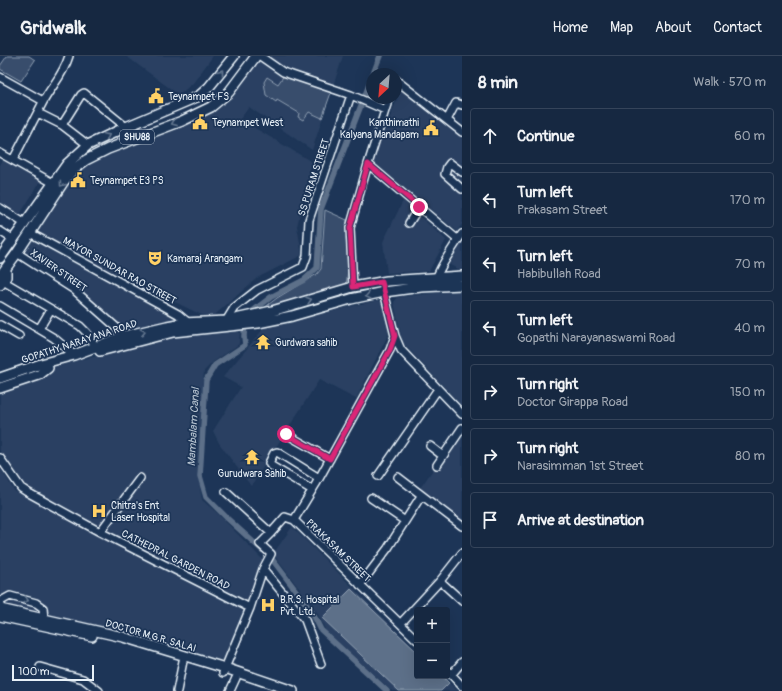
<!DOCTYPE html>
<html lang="en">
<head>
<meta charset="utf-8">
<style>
  :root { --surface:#162841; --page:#1f3048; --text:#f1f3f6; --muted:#9ea6b1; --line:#35445a }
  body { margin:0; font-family:Pangolin,sans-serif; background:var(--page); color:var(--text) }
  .controls { position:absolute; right:12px; bottom:12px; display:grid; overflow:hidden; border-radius:4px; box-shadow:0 4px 16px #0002 }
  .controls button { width:36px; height:36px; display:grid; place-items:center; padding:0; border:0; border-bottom:1px solid var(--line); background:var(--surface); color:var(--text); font:20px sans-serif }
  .compass { position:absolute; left:366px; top:12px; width:36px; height:36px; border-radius:50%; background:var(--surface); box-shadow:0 4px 16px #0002; rotate:206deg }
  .scale { position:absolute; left:12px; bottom:10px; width:82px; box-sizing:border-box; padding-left:4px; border:2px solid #e8f1f8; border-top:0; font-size:11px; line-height:14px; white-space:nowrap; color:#e8f1f8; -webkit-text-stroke:3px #1d3557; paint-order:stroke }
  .stop { position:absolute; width:12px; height:12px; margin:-9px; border:3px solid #db2777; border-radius:50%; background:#fff }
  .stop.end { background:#db2777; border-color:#fff; box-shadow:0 1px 4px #0008 }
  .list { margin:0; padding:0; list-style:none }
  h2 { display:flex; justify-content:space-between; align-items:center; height:52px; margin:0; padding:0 16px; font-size:17px }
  h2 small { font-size:13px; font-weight:400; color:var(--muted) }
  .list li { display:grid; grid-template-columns:26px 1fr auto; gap:12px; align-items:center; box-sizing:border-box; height:56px; margin:0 8px 8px; padding:0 8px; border:1px solid var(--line); border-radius:4px }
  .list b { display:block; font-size:15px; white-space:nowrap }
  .list p { margin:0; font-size:13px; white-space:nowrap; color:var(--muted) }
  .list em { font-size:13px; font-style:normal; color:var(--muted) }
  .icon { flex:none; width:22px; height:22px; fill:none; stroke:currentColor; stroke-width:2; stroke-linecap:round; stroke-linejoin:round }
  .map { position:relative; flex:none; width:462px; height:635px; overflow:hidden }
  header { display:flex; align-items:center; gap:24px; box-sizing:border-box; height:56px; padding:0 20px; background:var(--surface); border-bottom:1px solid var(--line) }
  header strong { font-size:19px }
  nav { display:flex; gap:22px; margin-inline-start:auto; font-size:14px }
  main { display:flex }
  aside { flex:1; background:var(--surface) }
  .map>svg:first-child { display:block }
</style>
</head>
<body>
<header>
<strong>Gridwalk</strong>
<nav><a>Home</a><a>Map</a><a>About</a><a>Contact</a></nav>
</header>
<main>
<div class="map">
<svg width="462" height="635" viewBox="0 0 462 635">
  <rect width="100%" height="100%" fill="#1d3557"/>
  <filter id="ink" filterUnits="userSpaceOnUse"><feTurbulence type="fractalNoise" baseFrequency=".025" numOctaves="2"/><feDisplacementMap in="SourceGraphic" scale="8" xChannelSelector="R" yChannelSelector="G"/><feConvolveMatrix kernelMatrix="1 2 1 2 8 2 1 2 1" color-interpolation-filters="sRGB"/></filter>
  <g filter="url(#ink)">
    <path fill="#2a4162" d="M126,0H213L193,27L179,39Z
      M262,0H343L312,94L249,51L240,63L312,106L297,170L302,199L257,222L210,263L70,195L40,177L39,172L69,125L83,107L205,58L233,40Z
      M402,30L462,76V168L457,175L373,106Z
      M3,104L41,124L19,160L0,148V109Z
      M403,145L446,184L429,215L387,217L383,186Z
      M31,184L36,185L177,260V264L122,276L82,233L24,195Z
      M462,187V213H458L450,209L451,202Z
      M462,234V350L402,286L394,246L398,241Z
      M378,244L383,246L389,277L356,343L319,324L251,430L219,387L213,375L241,331L223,321L270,265L298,263Z
      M240,272L239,288L213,306L204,315L197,415L202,444L217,457L264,505L246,546L24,433L0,395V332L52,312L77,304L120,296L173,280Z
      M462,373V466L418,435Z
      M0,412L15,436L31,440L244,552L221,609L0,550Z
      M292,471L417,595V620H442L458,635H392L326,575L317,556L273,498Z"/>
    <path fill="#374d6c" stroke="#909fb2" d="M7,0H29L35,4L21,25L0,13V10Z
      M285,18L332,34L322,62L309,56L303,64L298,61L299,57L277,44L276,46L266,39L264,26L267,21L278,28Z
      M325,154L347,164L348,213L346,231L260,255L277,242L317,218L321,213Z"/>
    <path fill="#5d7089" stroke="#95a4b5" d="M351,533L417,596V620H442L449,627L441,635H399L322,562Z"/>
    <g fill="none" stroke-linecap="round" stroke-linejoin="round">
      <path stroke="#5d7089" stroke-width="5.5" d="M373,18L380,0
        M249,258L271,241L304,224L317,212L321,153L372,21
        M245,267L244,280L245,289L215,309L206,324L200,420L206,441L228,463L262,494
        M272,503L312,556L321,574L387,635"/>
      <g stroke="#e8f1f8" stroke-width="10">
        <path id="minor" d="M260,0L283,16L351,39L385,54
          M0,21L43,45
          M396,24L462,76
          M38,57L62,69L88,89
          M447,64L456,47L462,49
          M62,69L81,39L84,37L126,71
          M0,97L53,127
          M13,104C23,85 33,65 43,46C52,29 63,20 69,0
          M368,108L458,184
          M462,116L450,107L447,111L445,118L462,133
          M0,152L24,167
          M409,167L419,151
          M0,175L14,184
          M30,177L178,258L190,268
          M17,197L73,233L116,271L124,280
          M3,225L80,270L87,277L96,291
          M436,225C436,216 456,187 462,178
          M353,231L350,172L368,108L389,42
          M383,232L395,280L401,294L462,358
          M0,250L54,282L74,299
          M226,265L234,252L257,234L303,211L307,200L309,164L351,39
          M0,269L19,280
          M39,273L51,253
          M286,378L330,403
          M430,390L443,400
          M0,402L21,432L27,436L100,476L250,552
          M437,409L462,372
          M378,420L438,333
          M398,421L462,470
          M312,434L270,409L269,407L274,397L277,396L319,422
          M226,436L271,477L285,461L294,464L417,584
          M371,442L405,465
          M294,464L316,428L390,294L395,280
          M100,476L140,422
          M263,513L305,564L321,608
          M440,525L462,545
          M360,529L388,492L421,440
          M0,548L1,545L10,540L36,547L43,552L44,563
          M401,567L440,525L462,497
          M40,611L83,623L99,635
          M447,614L462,630
          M223,617L250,552L263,513L271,498L260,488L271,477
          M451,619L462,606
          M177,635L183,605
          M230,635L236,622"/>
      </g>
      <g stroke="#e8f1f8" stroke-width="12">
        <path id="major" d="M0,202L67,108L88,89L126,71L199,40L209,31L234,0
          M0,220L17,197L64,125L74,113L86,104L108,93L182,65L211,51L229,36L256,0
          M0,229L6,221V214
          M100,295L173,276L258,267L292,260L351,243L384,236L421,231L462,229
          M0,322L41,308L74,299L124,280L167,270L183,267L226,265L272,255L353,231L387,225L462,220
          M0,332L39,319L48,312
          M0,553L123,581L225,612L293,635
          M0,560L92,580"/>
      </g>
      <use href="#minor" stroke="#1d3557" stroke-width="7"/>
      <use href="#major" stroke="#1d3557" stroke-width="9"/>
    </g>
    <defs><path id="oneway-chevron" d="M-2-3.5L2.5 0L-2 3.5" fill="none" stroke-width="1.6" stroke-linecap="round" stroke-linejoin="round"/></defs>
    <g stroke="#64778f">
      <use href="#oneway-chevron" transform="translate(221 16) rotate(-52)"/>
      <use href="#oneway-chevron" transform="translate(174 67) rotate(159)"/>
      <use href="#oneway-chevron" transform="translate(107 80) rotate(-26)"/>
      <use href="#oneway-chevron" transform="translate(62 128) rotate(126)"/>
      <use href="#oneway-chevron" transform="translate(368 240) rotate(168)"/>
      <use href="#oneway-chevron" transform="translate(309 244) rotate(-16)"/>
      <use href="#oneway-chevron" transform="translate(143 276) rotate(-13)"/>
      <use href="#oneway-chevron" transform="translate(26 544) rotate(16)"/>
    </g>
  </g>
  <g fill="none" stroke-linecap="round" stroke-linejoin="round" filter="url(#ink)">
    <path stroke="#db2777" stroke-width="5" d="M286,378L330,403L390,294L395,280L382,226L353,231L350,172L368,108L419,151"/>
  </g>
  <defs>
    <g id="civic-bare" transform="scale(1.2)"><path d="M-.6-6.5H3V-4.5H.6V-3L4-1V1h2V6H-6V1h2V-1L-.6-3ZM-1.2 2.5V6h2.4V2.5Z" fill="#ffd166" stroke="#1d3557" stroke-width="2.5" paint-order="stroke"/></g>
    <g id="theatre-bare" transform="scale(1.2)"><path d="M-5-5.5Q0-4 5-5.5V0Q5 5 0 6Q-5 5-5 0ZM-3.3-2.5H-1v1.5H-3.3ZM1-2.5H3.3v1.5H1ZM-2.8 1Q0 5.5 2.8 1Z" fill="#ffd166" stroke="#1d3557" stroke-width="2.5" paint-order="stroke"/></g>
    <g id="temple-bare" transform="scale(1.2)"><path d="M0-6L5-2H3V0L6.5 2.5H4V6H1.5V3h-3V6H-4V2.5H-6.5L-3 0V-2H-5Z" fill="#ffd166" stroke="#1d3557" stroke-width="2.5" paint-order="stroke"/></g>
    <g id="hospital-bare" transform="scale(1.2)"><path d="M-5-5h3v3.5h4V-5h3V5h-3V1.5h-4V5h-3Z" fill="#ffd166" stroke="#1d3557" stroke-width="2.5" paint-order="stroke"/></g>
  </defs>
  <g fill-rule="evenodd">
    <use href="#civic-bare" x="156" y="40"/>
    <use href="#civic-bare" x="200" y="66"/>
    <use href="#civic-bare" x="431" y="72"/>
    <use href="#civic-bare" x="78" y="124"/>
    <use href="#theatre-bare" x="155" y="202"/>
    <use href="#temple-bare" x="263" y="286"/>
    <use href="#temple-bare" x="252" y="401"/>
    <use href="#hospital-bare" x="99" y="455"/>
    <use href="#hospital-bare" x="268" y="549"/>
  </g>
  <g text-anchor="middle" stroke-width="3.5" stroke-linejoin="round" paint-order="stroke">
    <rect fill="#1d3557" stroke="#abb9c8" stroke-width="1" x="120" y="74" width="34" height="14" rx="3"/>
    <g font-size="9" font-weight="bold" fill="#e8f1f8">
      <text x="137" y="84">SHU88</text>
    </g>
    <g font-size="10" fill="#e8f1f8" stroke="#1d3557" text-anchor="start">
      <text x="168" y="44">Teynampet FS</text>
      <text x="212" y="70">Teynampet West</text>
      <text x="419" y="70" text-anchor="end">Kanthimathi<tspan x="419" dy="12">Kalyana Mandapam</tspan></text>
      <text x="90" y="128">Teynampet E3 PS</text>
      <text x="167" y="206">Kamaraj Arangam</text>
      <text x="275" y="290">Gurdwara sahib</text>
      <text x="252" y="421" text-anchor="middle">Gurudwara Sahib</text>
      <text x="111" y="453">Chitra's Ent<tspan x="111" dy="12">Laser Hospital</tspan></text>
      <text x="280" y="547">B.R.S. Hospital<tspan x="280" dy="12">Pvt. Ltd.</tspan></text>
    </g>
    <g font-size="10" fill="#e8f1f8" stroke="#1d3557">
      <text transform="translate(313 121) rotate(-72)" y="4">SS PURAM STREET</text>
      <text transform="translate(59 214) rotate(35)" y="4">XAVIER STREET</text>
      <text transform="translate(120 214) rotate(29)" y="4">MAYOR SUNDAR RAO STREET</text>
      <text transform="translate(79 285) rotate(-18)" y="4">GOPATHY NARAYANA ROAD</text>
      <text transform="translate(339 494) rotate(44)" y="4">PRAKASAM STREET</text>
      <text transform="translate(176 503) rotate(27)" y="4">CATHEDRAL GARDEN ROAD</text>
      <text transform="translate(151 579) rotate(16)" y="4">DOCTOR M.G.R. SALAI</text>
    </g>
    <g font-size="11" font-style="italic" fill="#b7c4d1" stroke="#1d3557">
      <text transform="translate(193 371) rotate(-87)" y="4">Mambalam Canal</text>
    </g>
  </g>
</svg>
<div class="controls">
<button>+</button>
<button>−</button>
</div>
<svg class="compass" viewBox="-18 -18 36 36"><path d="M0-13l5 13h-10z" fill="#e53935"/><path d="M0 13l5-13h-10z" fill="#9ea6b1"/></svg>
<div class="scale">100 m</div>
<div class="stop" style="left:286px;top:378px"></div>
<div class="stop end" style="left:419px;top:151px"></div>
</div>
<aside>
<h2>8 min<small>Walk · 570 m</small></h2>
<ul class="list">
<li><svg class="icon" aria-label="ahead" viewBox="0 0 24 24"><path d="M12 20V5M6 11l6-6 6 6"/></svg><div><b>Continue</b></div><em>60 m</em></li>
<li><svg class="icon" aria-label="left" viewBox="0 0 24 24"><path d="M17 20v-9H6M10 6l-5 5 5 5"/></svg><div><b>Turn left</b><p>Prakasam Street</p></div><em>170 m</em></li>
<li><svg class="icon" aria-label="left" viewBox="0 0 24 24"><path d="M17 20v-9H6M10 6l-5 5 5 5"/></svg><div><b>Turn left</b><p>Habibullah Road</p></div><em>70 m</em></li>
<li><svg class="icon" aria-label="left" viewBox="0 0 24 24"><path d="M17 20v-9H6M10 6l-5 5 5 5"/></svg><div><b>Turn left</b><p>Gopathi Narayanaswami Road</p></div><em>40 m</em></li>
<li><svg class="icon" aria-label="right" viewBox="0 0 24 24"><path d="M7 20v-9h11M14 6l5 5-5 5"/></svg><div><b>Turn right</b><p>Doctor Girappa Road</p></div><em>150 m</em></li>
<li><svg class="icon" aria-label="right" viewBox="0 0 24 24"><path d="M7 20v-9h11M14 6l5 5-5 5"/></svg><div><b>Turn right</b><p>Narasimman 1st Street</p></div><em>80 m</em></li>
<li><svg class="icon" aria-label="arrive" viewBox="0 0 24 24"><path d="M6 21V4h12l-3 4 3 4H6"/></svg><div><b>Arrive at destination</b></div></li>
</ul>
</aside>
</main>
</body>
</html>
